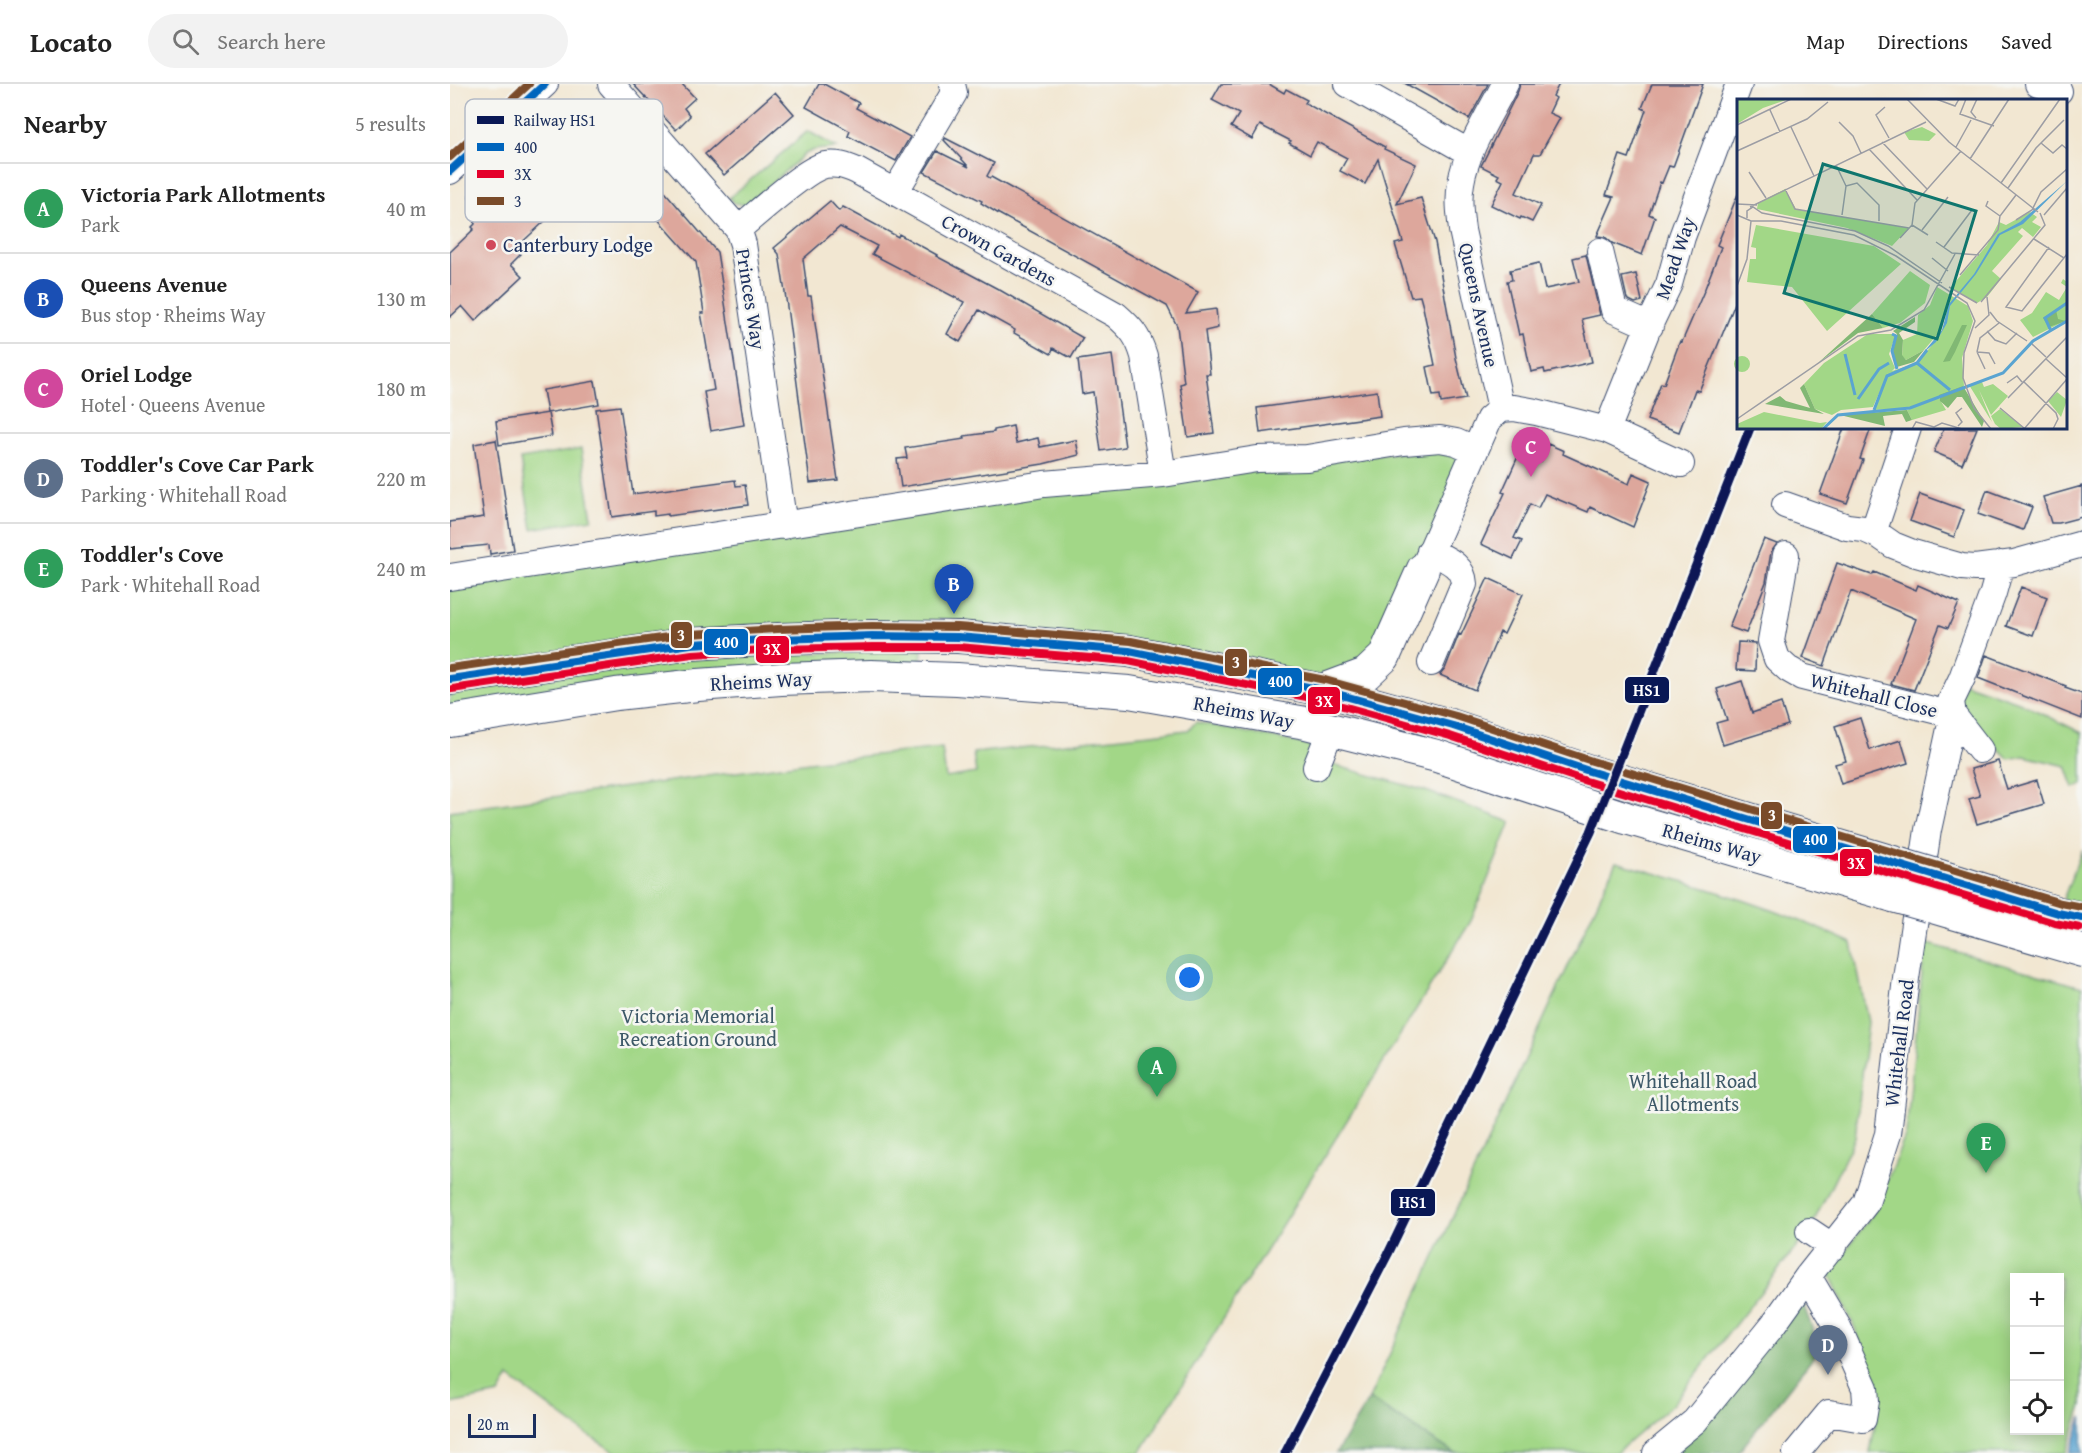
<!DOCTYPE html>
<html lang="en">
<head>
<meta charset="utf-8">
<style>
  :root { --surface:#fff; --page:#f2f2f2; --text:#222; --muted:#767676; --line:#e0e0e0; --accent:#ea580c }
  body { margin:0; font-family:"Gentium Book Plus",serif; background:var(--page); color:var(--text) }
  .controls { position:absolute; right:18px; bottom:18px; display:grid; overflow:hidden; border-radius:0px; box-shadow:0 3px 15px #0003 }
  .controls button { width:54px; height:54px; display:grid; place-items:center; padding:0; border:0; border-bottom:2px solid var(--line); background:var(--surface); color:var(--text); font:30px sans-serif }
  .scale { position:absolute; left:18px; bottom:15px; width:68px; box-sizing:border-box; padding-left:6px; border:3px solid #1b2f5e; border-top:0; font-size:16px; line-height:21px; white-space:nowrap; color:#1b2f5e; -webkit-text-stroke:4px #f6f6f2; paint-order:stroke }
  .you { position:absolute; left:740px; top:894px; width:21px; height:21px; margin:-15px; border:4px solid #fff; border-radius:50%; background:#1a73e8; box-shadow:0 0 0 9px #1a73e833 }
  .badge { display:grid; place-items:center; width:39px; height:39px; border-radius:50%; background:var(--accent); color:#fff; font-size:20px; font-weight:700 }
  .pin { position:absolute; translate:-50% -50px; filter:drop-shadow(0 2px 3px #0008) }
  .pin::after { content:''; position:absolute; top:32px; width:21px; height:18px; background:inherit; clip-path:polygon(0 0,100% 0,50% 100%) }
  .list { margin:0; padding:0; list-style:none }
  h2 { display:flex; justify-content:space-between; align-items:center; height:78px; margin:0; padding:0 24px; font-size:26px }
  h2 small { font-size:20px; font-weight:400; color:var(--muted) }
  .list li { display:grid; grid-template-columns:39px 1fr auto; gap:18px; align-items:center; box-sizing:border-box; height:90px; padding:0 24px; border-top:2px solid var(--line) }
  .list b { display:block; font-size:22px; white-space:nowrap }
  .list p { margin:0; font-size:20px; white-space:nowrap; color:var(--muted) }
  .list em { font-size:20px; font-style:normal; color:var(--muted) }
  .icon { flex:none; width:33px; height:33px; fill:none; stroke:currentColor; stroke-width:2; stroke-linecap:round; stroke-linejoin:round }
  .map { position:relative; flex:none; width:1632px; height:1369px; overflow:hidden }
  header { display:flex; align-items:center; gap:36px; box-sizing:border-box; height:84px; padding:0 30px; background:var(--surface); border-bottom:2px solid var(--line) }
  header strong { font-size:28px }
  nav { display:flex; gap:33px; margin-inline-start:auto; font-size:21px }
  .search { width:420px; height:54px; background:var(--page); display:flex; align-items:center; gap:15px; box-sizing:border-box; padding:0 21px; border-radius:33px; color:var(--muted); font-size:22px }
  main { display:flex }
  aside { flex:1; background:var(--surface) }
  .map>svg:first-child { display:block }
</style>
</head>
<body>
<header>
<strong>Locato</strong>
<div class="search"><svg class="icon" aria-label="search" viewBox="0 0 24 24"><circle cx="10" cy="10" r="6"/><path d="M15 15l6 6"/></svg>Search here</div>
<nav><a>Map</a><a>Directions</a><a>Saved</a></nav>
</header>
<main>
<aside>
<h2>Nearby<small>5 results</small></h2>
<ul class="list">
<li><span class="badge" style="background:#2e9e5b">A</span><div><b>Victoria Park Allotments</b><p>Park</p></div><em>40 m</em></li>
<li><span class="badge" style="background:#1a4fb4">B</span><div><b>Queens Avenue</b><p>Bus stop · Rheims Way</p></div><em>130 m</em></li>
<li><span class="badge" style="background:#d1479c">C</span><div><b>Oriel Lodge</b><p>Hotel · Queens Avenue</p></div><em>180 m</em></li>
<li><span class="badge" style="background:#5c6f8a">D</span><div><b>Toddler's Cove Car Park</b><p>Parking · Whitehall Road</p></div><em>220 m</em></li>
<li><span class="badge" style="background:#2e9e5b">E</span><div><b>Toddler's Cove</b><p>Park · Whitehall Road</p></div><em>240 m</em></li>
</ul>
</aside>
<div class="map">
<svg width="1632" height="1369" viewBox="0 0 1632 1369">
  <rect width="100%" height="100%" fill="#f6f6f2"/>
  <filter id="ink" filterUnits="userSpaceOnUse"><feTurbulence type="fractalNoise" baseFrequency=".0167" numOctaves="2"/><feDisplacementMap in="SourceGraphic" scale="12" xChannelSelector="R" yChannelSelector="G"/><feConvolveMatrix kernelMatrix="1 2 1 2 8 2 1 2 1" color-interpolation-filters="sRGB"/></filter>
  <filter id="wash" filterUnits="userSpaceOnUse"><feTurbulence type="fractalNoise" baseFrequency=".008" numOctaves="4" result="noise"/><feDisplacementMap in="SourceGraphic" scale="24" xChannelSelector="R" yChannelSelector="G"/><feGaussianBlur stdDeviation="1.35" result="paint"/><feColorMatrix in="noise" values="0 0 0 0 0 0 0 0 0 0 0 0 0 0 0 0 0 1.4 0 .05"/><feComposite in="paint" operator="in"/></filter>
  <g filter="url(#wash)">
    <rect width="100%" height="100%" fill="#f2e7d2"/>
    <path fill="#a2d787" stroke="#5e8372" stroke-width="1.5" fill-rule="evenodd" d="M358,47L387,64L364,66L355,70L297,121L284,119L279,114Z
      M131,365L142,435L82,445L70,375Z
      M1024,366L934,573L873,606L508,553L0,595V493L807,375Z
      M472,566L471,580L0,623V606L256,572Z
      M1514,599L1569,618L1632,649V700L1624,704L1616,682L1574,672L1559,675L1506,623Z
      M746,638L864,662L866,683L879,686L884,681L973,706L1061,738L1021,837L690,1369H167L136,1350L59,1293L49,1310L0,1320V727L367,677L492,664L496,694L526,689L523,669L738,646Z
      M1632,766V834L1608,829Z
      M1166,778C1246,801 1326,823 1402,859L1418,938L1405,1054L1359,1147L1222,1321L1166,1369H1004L919,1315Z
      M1475,859L1632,903V1322L1616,1369H1420L1430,1313L1404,1242L1379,1189L1424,1128L1456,1050ZM1564,1194H1610V1346H1564Z"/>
    <path fill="#81b874" stroke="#4e7469" stroke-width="1.5" d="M1352,1217L1370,1265L1288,1369H1216Z
      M919,1315L1004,1369H886Z"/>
    <path fill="#5aa4d1" stroke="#3a6a98" stroke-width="1.5" d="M1632,1333V1369H1620Z"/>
    <g id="blocks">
      <path fill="#dda79c" d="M183,0H232L245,14L234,24L240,32L226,46Z
        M369,0H374L409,19L406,24L460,53L446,77L398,52L400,47L356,23Z
        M771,0H819L834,9L836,5L857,16L855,19L935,63L934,65L966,80L947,120L971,114L985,158L1006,274L1016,315L991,319L990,311L983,312L977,283L985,281L973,223L970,212L961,213L945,160L953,158L928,75L915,100L890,87L897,74L867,58L860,71L839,59L841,57L810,41L802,55L781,43L789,30L762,16Z
        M956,0H1038L1019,35Z
        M1070,0H1109L1103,12L1106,14L1099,29L1110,34L1090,70H1084L1066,109L1091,121L1082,138L1071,133L1070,135L1041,121L1053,97L1047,94L1049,91L1031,82L1068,7Z
        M1202,0H1253L1223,83L1219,82L1212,99L1210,98L1199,130L1205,133L1192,171L1162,159L1155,153L1147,152L1164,113L1156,111L1170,71L1179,74L1196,26L1192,24Z
        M325,8L344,30L274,91L255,70Z
        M136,21L164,52L160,57L177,76L150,99L132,78L99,108L111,122L66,164L71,170L61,180L73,192L25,237L12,222L0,233V168L24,145L22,143L25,140L19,113L38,133L65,108L69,93L73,89H81L99,73L91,64L121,37L120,36Z
        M495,54L544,79L537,92L540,94L541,93L748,208L736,229L766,225L768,244L755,247L760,290H756L764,349L738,353L730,300L734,299L727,242L717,222L549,130L531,119L532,117L474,88L487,67L519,83L494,56Z
        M190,79L267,168L294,341L261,347L254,308L264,306L253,240L251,229H254L246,178L172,95Z
        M1288,110V212L1249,307L1245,306L1229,348L1197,336L1211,299L1214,300L1230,257L1232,258L1254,207L1271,163L1267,161Z
        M380,117L389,127L393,123L448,153L449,150L487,171L486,172L548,205L633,254L621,274L603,264L601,270L564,249L565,246L529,226L510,258L497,250L514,218L422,170L427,162L390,143L353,175L358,212H361L388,396L360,399L336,215L329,170L324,164Z
        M1136,171L1150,231L1132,235L1142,278L1095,289L1094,285L1081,288L1073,250L1069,251L1057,197L1062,196L1060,186L1089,179L1095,205L1129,198L1123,174Z
        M1186,190L1192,217L1185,219L1177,215L1172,193Z
        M662,271L675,363L651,367L643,308L632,310L628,276Z
        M145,297L149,320L97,329L93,306Z
        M927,307L930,332L810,349L807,324Z
        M170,322L183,410L285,396L286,402L295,401L298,421L218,432V430L204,432V427L162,433L146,325Z
        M98,329L102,352L49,361L46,337Z
        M563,342L566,359L588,354L590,363L626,356L629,371L593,380L451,403L447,375L457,374L455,364L515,355L514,352L544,348V346Z
        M1394,344H1421L1410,375L1413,376L1397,419L1370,410Z
        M1494,344H1527L1512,380L1484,368Z
        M46,356L63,466L40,470L39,461L0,465V438L34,433L24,360Z
        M1098,360L1114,367L1113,370L1179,400L1183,389L1201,397L1183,443L1140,423L1138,428L1095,410L1088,424L1080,420L1064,454L1072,457L1063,475L1031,460L1055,409L1052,408L1070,368L1091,378Z
        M1632,402V433L1609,439H1601L1593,413Z
        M1537,406L1582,423L1573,446L1528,430Z
        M1470,410L1514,426L1504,453L1460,437Z
        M1314,455L1327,460L1321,468L1316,498L1296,549L1279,543Z
        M1387,479L1422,491L1424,488L1466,506L1468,501L1509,519L1498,544L1490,541L1464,606L1441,600L1466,535L1401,507L1374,582L1353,574Z
        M1038,494L1073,510L1054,550L1050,548L1025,606L990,591L995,585L1009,550L1011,551Z
        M1571,503L1597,513L1583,552L1556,542Z
        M1288,558L1306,559L1305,587L1286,586Z
        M1536,571L1616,602L1615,604L1632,610V635L1528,594Z
        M1292,597L1302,629L1331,619L1338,641L1273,661L1266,639L1277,636L1267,605Z
        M1410,634L1420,666L1451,656L1458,679L1391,700L1385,680L1396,677L1385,642Z
        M1548,677L1557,705L1587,696L1594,720L1527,740L1519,715L1530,712L1521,685Z"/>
    </g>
  </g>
  <g filter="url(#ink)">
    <use href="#blocks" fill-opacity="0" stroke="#3b4b6f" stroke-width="1.5"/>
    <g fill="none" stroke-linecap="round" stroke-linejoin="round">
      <g stroke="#3b4b6f" stroke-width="28">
        <path id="minor" d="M161,0L288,145L293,160L334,442
          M898,0L1020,69
          M1588,0L1609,7
          M0,87L95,0
          M445,108L504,9L502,0
          M288,145C307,130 355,85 375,81C387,79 396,82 407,87L666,231C682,245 688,252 694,272L713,390
          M1150,167L1164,226L1200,242
          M1051,325L1012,146C1010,130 1008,115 1011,99C1016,66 1040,30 1055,0
          M1051,325L1064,324L1086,328L1157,346L1231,380
          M1157,346L1197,246L1219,200L1232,153L1289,0
          M1335,421L1397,443L1414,445L1430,452L1443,461L1463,469L1512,483L1525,484L1564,479L1632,460
          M1423,449L1458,344
          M980,467C995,475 1013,480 1014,500L981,579
          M1336,471L1321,557L1327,575L1338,585L1352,593L1503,631L1530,666
          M973,485L1039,335L1051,325
          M0,493L594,400L713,390L807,375L857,374L954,358L990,355L1006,358L1024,366
          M866,683L881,645
          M1359,1147L1383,1163
          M1206,1369L1245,1337L1323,1241L1358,1192L1416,1119L1438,1050L1456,894L1478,746L1503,631L1501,617L1512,594L1543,509L1551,480
          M1346,1369L1379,1329L1413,1335L1416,1317L1415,1304L1388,1243L1358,1192"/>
      </g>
      <g stroke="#3b4b6f" stroke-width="34">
        <path id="major" d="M0,595L241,560L328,555L422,552L508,553L679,567L873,606L1003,642L1139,687L1450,780
          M873,606L916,590L934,573L973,485
          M0,637L166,610L248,601L331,595L421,592L507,595L679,608L856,639L987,672L1176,734L1443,812
          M1487,791L1608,829L1632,834
          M1479,822L1632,867"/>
      </g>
      <use href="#minor" stroke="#fff" stroke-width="26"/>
      <use href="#major" stroke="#fff" stroke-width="32"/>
      <g stroke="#3b4b6f" stroke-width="34" stroke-linecap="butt">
        <path id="major-bridge" d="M1450,780L1487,791
          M1443,812L1479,822"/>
      </g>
      <use href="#major-bridge" stroke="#fff" stroke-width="32"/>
      <g stroke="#f6f6f2" stroke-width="12">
        <path id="bus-1" d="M0,87L95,0
          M0,595L241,560L328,555L422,552L508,553L679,567L873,606L1003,642L1139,687L1608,829L1632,834"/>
      </g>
      <g stroke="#f6f6f2" stroke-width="12">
        <path id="bus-2" d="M2,605L242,570L328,565L422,563H508L678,577L871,616L1000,652L1136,697L1605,839L1630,844"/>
      </g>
      <g stroke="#f6f6f2" stroke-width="12">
        <path id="bus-3" d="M0,73L79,0
          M0,584L239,550L328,545L422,542L508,543L681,557L875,596L1006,632L1142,677L1611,819L1632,823"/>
      </g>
      <use href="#bus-1" stroke="#0065bd" stroke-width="8"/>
      <use href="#bus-2" stroke="#e4002b" stroke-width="8"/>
      <use href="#bus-3" stroke="#7a4b2a" stroke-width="8"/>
      <g stroke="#f6f6f2" stroke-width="14">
        <path id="rail-1" d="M835,1369L938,1170L1141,748L1300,344"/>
      </g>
      <use href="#rail-1" stroke="#091855" stroke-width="9"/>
    </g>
  </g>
  <circle fill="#d1495b" stroke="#f6f6f2" stroke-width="2" cx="41" cy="161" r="6"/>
  <g text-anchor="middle" stroke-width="5" stroke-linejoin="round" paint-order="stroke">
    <g font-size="20" fill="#1b2f5e" stroke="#f6f6f2" text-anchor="start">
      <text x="53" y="168">Canterbury Lodge</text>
    </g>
    <g font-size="20" fill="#1b2f5e" stroke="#f6f6f2">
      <text transform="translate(549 166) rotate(29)" y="7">Crown Gardens</text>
      <text transform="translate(1225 174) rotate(-71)" y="7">Mead Way</text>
      <text transform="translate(301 215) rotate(81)" y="7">Princes Way</text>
      <text transform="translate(1029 221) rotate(78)" y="7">Queens Avenue</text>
      <text transform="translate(311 597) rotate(-3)" y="7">Rheims Way</text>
      <text transform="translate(1424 611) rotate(14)" y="7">Whitehall Close</text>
      <text transform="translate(794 628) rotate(11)" y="7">Rheims Way</text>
      <text transform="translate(1262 759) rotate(16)" y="7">Rheims Way</text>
      <text transform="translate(1449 959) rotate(-83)" y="7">Whitehall Road</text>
    </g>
    <g font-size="20" fill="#3d5968" stroke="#f6f6f2">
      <text x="248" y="939">Victoria Memorial<tspan x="248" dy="23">Recreation Ground</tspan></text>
      <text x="1243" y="1004">Whitehall Road<tspan x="1243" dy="23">Allotments</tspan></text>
    </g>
  </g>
  <g transform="translate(1287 15)">
    <rect width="330" height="330" fill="#f2e7d2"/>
    <path d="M0,0H52L26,9L0,25ZM185,28L199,35L192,42L172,41L167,33ZM48,90L59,110L172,129L155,147L110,129L20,110L21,104ZM293,113L300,118L295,123L304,128L296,138L285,129L281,133L286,137L255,172L264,180L250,198L240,204L213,189L250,146L262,123L269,126ZM19,126L137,147L164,165L90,232L55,188L10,183L13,160H19V149L14,148ZM173,172L193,186L188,204L163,224L146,229L135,215ZM326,180L330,183V221L296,238L283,221L295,214L309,193L322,201L330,188L324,184ZM200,188L231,207L236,222L225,259L227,287L173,309L137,311L151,274L136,308L104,311L95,316L78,310L67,285L87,264L131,235H159L152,255L158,269L155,272L180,264L201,239L208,226L209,212L205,230L187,251L169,261L165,257L166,241L180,235L181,216L193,206ZM-3 265a8 8 0 1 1 16 0a8 8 0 1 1-16 0ZM245,283L247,288L256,285L271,297L254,316L242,291L255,323L232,286ZM320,293L330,301L324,318L311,302ZM202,299L209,311L175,321L170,311ZM263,310L286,328L264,330L258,325L254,317ZM27,313L83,324L90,323L84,330H0V325Z" fill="#a2d787"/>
    <path d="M319,211L321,220L329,222L312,228L306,219ZM135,215L146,229L121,234L81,264ZM178,218V223L162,234L166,241L165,256L169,261L187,251L177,263L160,268L156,252L160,235L156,232ZM225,226H230L218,253L213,262L206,263ZM67,285L78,310L87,315L28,305L43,297L49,302L73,309L63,289ZM226,287L247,322L245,328L225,298H220L211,309L203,302L202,296ZM170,311L175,321L169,323L165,315L146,317L148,327L103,316Z" fill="#81b874"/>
    <path d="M330,82L286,125L263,136L239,175L213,207L210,224L199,243L186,254L205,231L212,205L237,175L261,135L283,123Z" fill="#5aa4d1"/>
    <path fill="none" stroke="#5aa4d1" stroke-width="3" d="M314,232L308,219L330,204M155,235L159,237L155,252L160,270M108,255L118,296M180,264L213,291M121,300L142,270L152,264M137,311L150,277L180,264L190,251M86,330L101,316L173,309L266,274L296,242L330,222"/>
    <path fill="none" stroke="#9c9da4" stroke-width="1.5" d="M170,0L212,43L301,113M199,0L218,7L222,0M229,0L223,15L257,27M148,8L139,16L152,39M33,11L43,33M239,19L234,13L240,0M102,23L116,37L124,54M0,26L54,0M54,28L77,77M145,43L190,90M304,44L316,54L325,46L330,50M219,48L234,21M132,50L180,101M0,52L70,20L91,3M233,60L272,0M99,66L109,87L105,116M12,73L29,99M264,84L323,0M109,87L120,84L142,106V122M271,89L299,49L327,21M48,90L58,110L172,129M251,102L249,107L263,117M0,105L20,106M13,108L189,23M0,116L14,122H44L117,136L159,157L230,204L238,222L227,254L226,279L237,309L254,330M307,116L330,89M10,119V112L16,108L25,114L118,132L151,147L205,184M279,121L295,111L304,93L330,70M175,126L191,136M185,131L211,98M163,139L175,126L178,104L224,52M297,140L327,159M199,143L215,154L242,156M207,148L235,111M312,148L269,208L285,212L330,155M195,159L211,172M223,176L261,131L263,117L279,96M0,187L10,160L14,122M212,188L240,204M244,203L308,126L303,114M253,213L260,222L290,242M238,229L252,216L250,198M250,232L258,241L269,245L280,234M295,245L309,258M240,253L243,239L262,224M240,253L252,254L258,265M240,253L248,270M309,260L330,279M286,282L319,314L321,320L316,330M270,284L280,277L285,283M271,299L330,238M263,309L287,329M0,320L121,237L154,231L187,211L218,155M221,327L225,323L219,314L225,309M175,330L179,323L197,328L205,324L225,330M287,330L330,280"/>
    <path fill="#0f766e" fill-opacity="0.15" stroke="#0f766e" stroke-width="3" d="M86,65L239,112L200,240L47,194Z"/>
    <rect width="330" height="330" fill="none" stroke="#1b2f5e" stroke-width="3"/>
  </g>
  <rect x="15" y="15" width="198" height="123" rx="9" fill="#f6f6f2" stroke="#b4bac6" stroke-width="1.5"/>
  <rect x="27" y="32" width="27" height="8" fill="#091855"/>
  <rect x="27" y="59" width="27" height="8" fill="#0065bd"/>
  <rect x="27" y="86" width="27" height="8" fill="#e4002b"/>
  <rect x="27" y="113" width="27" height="8" fill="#7a4b2a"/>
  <g font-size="16" fill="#1b2f5e">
    <text x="64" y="42">Railway HS1</text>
    <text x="64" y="69">400</text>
    <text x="64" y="96">3X</text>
    <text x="64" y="123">3</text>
  </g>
  <g stroke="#f6f6f2" stroke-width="2">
    <rect x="220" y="537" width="23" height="28" rx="6" fill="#7a4b2a"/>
    <rect x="253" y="544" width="46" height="28" rx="6" fill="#0065bd"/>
    <rect x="305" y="551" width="35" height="29" rx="6" fill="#e4002b"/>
    <rect x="774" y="564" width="24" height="29" rx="6" fill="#7a4b2a"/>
    <rect x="807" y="583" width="46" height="29" rx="6" fill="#0065bd"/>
    <rect x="1174" y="592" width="46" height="28" rx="6" fill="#091855"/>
    <rect x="857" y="602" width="34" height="29" rx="6" fill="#e4002b"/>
    <rect x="1310" y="717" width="23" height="29" rx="6" fill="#7a4b2a"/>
    <rect x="1342" y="741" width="45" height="29" rx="6" fill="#0065bd"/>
    <rect x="1389" y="764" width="34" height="29" rx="6" fill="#e4002b"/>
    <rect x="940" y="1104" width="46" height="29" rx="6" fill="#091855"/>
  </g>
  <g font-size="16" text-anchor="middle" font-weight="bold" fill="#fff">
    <text x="231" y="557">3</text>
    <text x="276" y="564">400</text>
    <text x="322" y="571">3X</text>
    <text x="786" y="584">3</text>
    <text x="830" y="603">400</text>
    <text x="1197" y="612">HS1</text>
    <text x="874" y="623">3X</text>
    <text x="1322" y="737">3</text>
    <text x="1365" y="761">400</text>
    <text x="1406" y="785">3X</text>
    <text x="963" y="1124">HS1</text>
  </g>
</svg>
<div class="controls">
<button>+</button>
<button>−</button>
<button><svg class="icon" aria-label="locate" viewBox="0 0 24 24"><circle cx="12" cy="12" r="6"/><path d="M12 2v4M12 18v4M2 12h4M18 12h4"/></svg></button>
</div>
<div class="scale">20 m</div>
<div class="you"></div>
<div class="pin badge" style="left:707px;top:1013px;background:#2e9e5b">A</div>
<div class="pin badge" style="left:504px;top:530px;background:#1a4fb4">B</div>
<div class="pin badge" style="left:1081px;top:393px;background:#d1479c">C</div>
<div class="pin badge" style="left:1378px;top:1291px;background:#5c6f8a">D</div>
<div class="pin badge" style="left:1536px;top:1089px;background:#2e9e5b">E</div>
</div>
</main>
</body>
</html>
